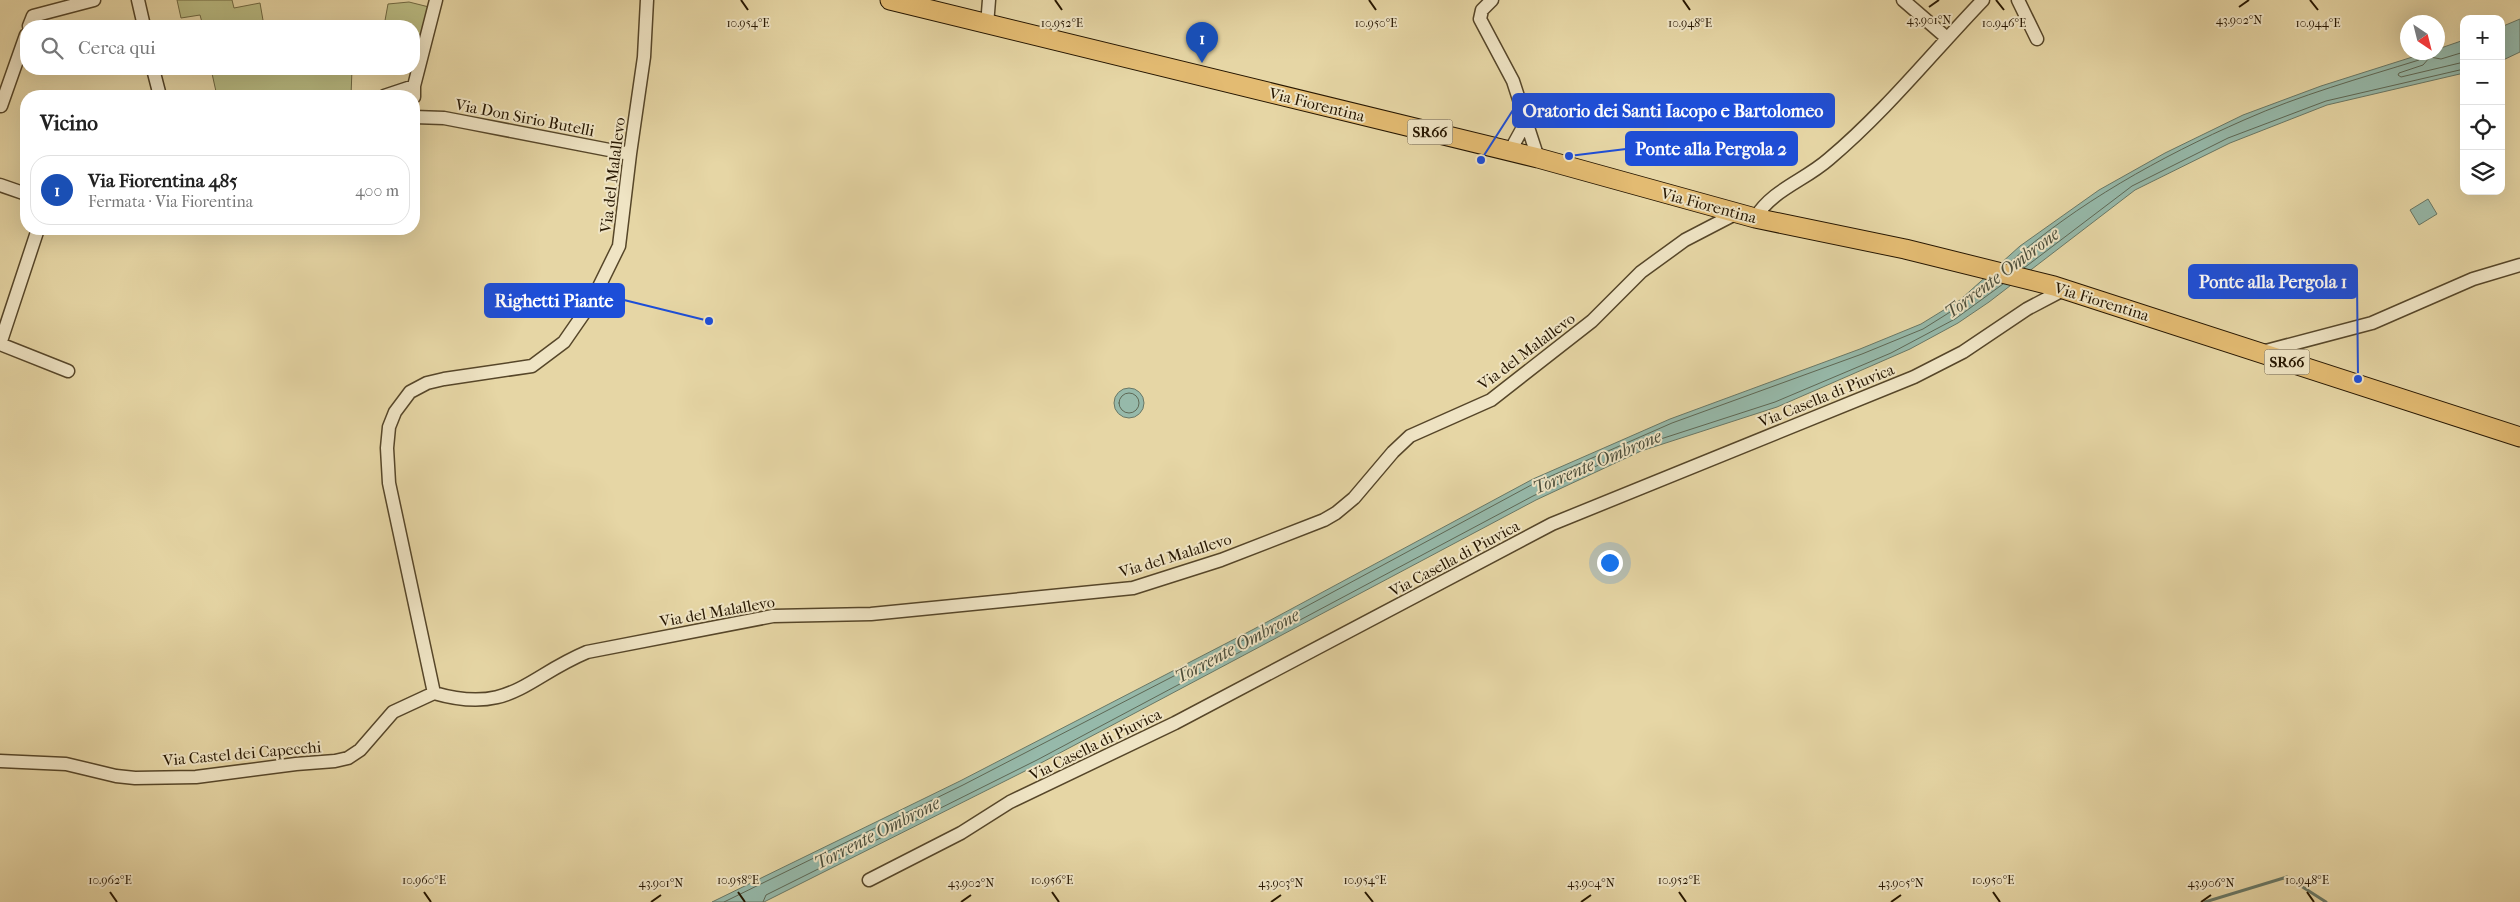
<!DOCTYPE html>
<html lang="it">
<head>
<meta charset="utf-8">
<style>
  :root { --surface:#fff; --page:#f6f6f6; --text:#222; --muted:#767676; --line:#e0e0e0; --accent:#8f2418 }
  body { margin:0; font-family:"IM FELL French Canon",serif; background:var(--page); color:var(--text) }
  .controls { position:absolute; right:15px; top:15px; display:grid; overflow:hidden; border-radius:10px; box-shadow:0 5px 20px #0002 }
  .controls button { width:45px; height:45px; display:grid; place-items:center; padding:0; border:0; border-bottom:1px solid var(--line); background:var(--surface); color:var(--text); font:25px sans-serif }
  .compass { position:absolute; left:2400px; top:15px; width:45px; height:45px; border-radius:50%; background:var(--surface); box-shadow:0 5px 20px #0002; rotate:145deg }
  .you { position:absolute; left:1609px; top:562px; width:18px; height:18px; margin:-12px; border:4px solid #fff; border-radius:50%; background:#1a73e8; box-shadow:0 0 0 8px #1a73e833 }
  .badge { display:grid; place-items:center; width:32px; height:32px; border-radius:50%; background:var(--accent); color:#fff; font-size:16px; font-weight:700 }
  .pin { position:absolute; translate:-50% -41px; filter:drop-shadow(0 1px 2px #0008) }
  .pin::after { content:''; position:absolute; top:26px; width:18px; height:15px; background:inherit; clip-path:polygon(0 0,100% 0,50% 100%) }
  .list { margin:0; padding:0; list-style:none }
  h2 { display:flex; justify-content:space-between; align-items:center; height:65px; margin:0; padding:0 20px; font-size:21px }
  h2 small { font-size:16px; font-weight:400; color:var(--muted) }
  .list li { display:grid; grid-template-columns:32px 1fr auto; gap:15px; align-items:center; box-sizing:border-box; height:70px; margin:0 10px 10px; padding:0 10px; border:1px solid var(--line); border-radius:20px }
  .list b { display:block; font-size:19px; white-space:nowrap }
  .list p { margin:0; font-size:16px; white-space:nowrap; color:var(--muted) }
  .list em { font-size:16px; font-style:normal; color:var(--muted) }
  .icon { flex:none; width:28px; height:28px; fill:none; stroke:currentColor; stroke-width:2; stroke-linecap:round; stroke-linejoin:round }
  .map { position:relative; flex:none; width:2520px; height:902px; overflow:hidden }
  .search { position:absolute; background:var(--surface); box-shadow:0 5px 20px #0002; left:20px; top:20px; width:400px; height:55px; display:flex; align-items:center; gap:12px; box-sizing:border-box; padding:0 18px; border-radius:20px; color:var(--muted); font-size:19px }
  .panel { position:absolute; background:var(--surface); box-shadow:0 5px 20px #0002; left:20px; top:90px; width:400px; height:145px; border-radius:20px }
  .map>svg:first-child { display:block }
</style>
</head>
<body>
<div class="map">
<svg width="2520" height="902" viewBox="0 0 2520 902">
  <rect width="100%" height="100%" fill="#e6d6a5"/>
  <filter id="stains"><feTurbulence type="fractalNoise" baseFrequency=".004" numOctaves="4"/><feColorMatrix values="0 0 0 0 .2 0 0 0 0 .09 0 0 0 0 .02 0 0 0 .5 -.17"/></filter>
  <radialGradient id="worn" r=".72"><stop offset=".6" stop-color="#630" stop-opacity="0"/><stop offset="1" stop-color="#630" stop-opacity=".3"/></radialGradient>
  <path fill="#babc83" stroke="#706942" d="M177,0H232L234,8L260,3L264,26H203L200,15L181,18Z
    M409,2L429,7L421,39L414,38V26H384L388,4Z
    M211,69H352L351,96H217Z"/>
  <path fill="#96b9aa" stroke="#697866" d="M2520,19V52L2501,61V27Z
    M2464,40V73L2327,105L2230,143L2135,190L1989,302L1958,323L1910,349L1777,407L1641,451L1536,500L1039,764L764,902H712L960,781L1254,629L1533,479L1670,419L1860,349L1921,324L1960,300L2020,246L2099,190L2165,153L2243,115L2321,86L2425,53L2438,52V49Z
    M2428,199L2437,214L2419,225L2410,210Z
    M1114 403a15 15 0 1 1 30 0a15 15 0 1 1-30 0Z"/>
  <g fill="none" stroke-linecap="round" stroke-linejoin="round">
    <path stroke="#5e6855" stroke-width="1" d="M2464,52L2441,59L2430,57L2423,65L2399,73L2398,75L2401,77L2464,62
      M2008,264C2077,203 2160,157 2244,120C2300,95 2361,78 2419,60L2423,52
      M2024,268L2132,186L2228,138L2326,101L2464,69
      M1119 403a10 10 0 1 1 20 0a10 10 0 1 1-20 0Z
      M724,902L963,785L1257,633L1535,483L1672,423L1862,354L1923,329L1963,304L1989,281
      M763,902L766,895L1037,760L1533,496L1639,446L1775,402L1891,353L1955,319L2003,284"/>
    <path stroke="#697866" stroke-width="3" d="M2205,902L2287,877L2326,902"/>
    <g stroke="#564629" stroke-width="15">
      <path id="street" d="M138,0L144,26
        M647,0L644,57L630,154L619,246L591,303L564,342L532,366L444,379L427,383L410,392L395,412L389,427L387,448L389,483L434,693C510,715 525,678 587,652L773,616L871,614L1133,588L1221,560L1324,520L1336,513L1354,498L1393,452L1410,436L1491,400L1592,321L1641,272L1685,240L1737,213
        M1492,0L1482,10L1480,19L1513,81L1538,158
        M1903,0L1947,38
        M2018,0L2037,39
        M987,25L989,0
        M29,26L33,16L94,0
        M153,69L160,96
        M384,96L414,86
        M414,97V86L436,0
        M1,106L26,35
        M414,117L444,118L470,123L630,154
        M1510,151L1527,120
        M0,185L26,194
        M1755,218C1773,189 1804,181 1829,159C1886,111 1932,53 1983,0
        M0,344L38,229
        M0,344L68,371
        M2258,353L2372,323L2473,279L2520,265
        M0,761L66,764L116,776L135,778L196,777L296,764L335,761L348,758L360,750L393,712L434,693
        M869,880L961,833L1010,802L1175,723L1552,524L1914,377L1963,352L2027,309L2065,289"/>
    </g>
    <g stroke="#261600" stroke-width="21">
      <path id="primary" d="M890,0L1538,158L1755,218L1905,249L2054,286L2520,437"/>
    </g>
    <use href="#street" stroke="#efe4c4" stroke-width="12"/>
    <use href="#primary" stroke="#e3bb72" stroke-width="19"/>
  </g>
  <path fill="none" stroke="#261600" stroke-width="2" d="M741,0L748,10M1055,0L1062,10M1369,0L1376,10M1683,0L1690,10M1996,0L2004,10M2310,0L2318,10M1929,7L1939,0M2239,7L2249,0M110,892L117,902M424,892L431,902M738,892L745,902M1052,892L1059,902M1365,892L1373,902M1679,892L1686,902M1993,892L2000,902M2307,892L2314,902M651,902L661,895M961,902L971,895M1271,902L1281,895M1581,902L1591,895M1891,902L1901,895M2201,902L2211,895"/>
  <g text-anchor="middle" stroke-width="4" stroke-linejoin="round" paint-order="stroke">
    <g fill="#efe4c4" stroke="#62543b" stroke-width="1">
      <rect x="1407.5" y="119.5" width="45" height="25" rx="4"/>
      <rect x="2264.5" y="349.5" width="45" height="25" rx="4"/>
    </g>
    <g font-size="15" font-weight="bold" fill="#261600">
      <text x="1430" y="137">SR66</text>
      <text x="2287" y="367">SR66</text>
    </g>
    <g font-size="16" fill="#261600" stroke="#efe4c4">
      <text transform="translate(1317 104) rotate(14)" y="6">Via Fiorentina</text>
      <text transform="translate(525 117) rotate(11)" y="6">Via Don Sirio Butelli</text>
      <text transform="translate(612 175) rotate(-83)" y="6">Via del Malallevo</text>
      <text transform="translate(1709 205) rotate(15)" y="6">Via Fiorentina</text>
      <text transform="translate(2102 301) rotate(17)" y="6">Via Fiorentina</text>
      <text transform="translate(1526 351) rotate(-37)" y="6">Via del Malallevo</text>
      <text transform="translate(1826 395) rotate(-22)" y="6">Via Casella di Piuvica</text>
      <text transform="translate(1175 555) rotate(-17)" y="6">Via del Malallevo</text>
      <text transform="translate(1454 558) rotate(-28)" y="6">Via Casella di Piuvica</text>
      <text transform="translate(717 611) rotate(-10)" y="6">Via del Malallevo</text>
      <text transform="translate(1095 744) rotate(-26)" y="6">Via Casella di Piuvica</text>
      <text transform="translate(242 753) rotate(-5)" y="6">Via Castel dei Capecchi</text>
    </g>
    <g font-size="18" font-style="italic" fill="#4d4f3c" stroke="#efe4c4">
      <text transform="translate(2002 273) rotate(-37)" y="6">Torrente Ombrone</text>
      <text transform="translate(1597 462) rotate(-23)" y="6">Torrente Ombrone</text>
      <text transform="translate(1237 646) rotate(-28)" y="6">Torrente Ombrone</text>
      <text transform="translate(877 833) rotate(-27)" y="6">Torrente Ombrone</text>
    </g>
  </g>
  <g font-size="12" text-anchor="middle" fill="#261600" stroke="#efe4c4" stroke-width="4" stroke-linejoin="round" paint-order="stroke">
    <text x="1929" y="24">43.901°N</text>
    <text x="2239" y="24">43.902°N</text>
    <text x="748" y="27">10.954°E</text>
    <text x="1062" y="27">10.952°E</text>
    <text x="1376" y="27">10.950°E</text>
    <text x="1690" y="27">10.948°E</text>
    <text x="2004" y="27">10.946°E</text>
    <text x="2318" y="27">10.944°E</text>
    <text x="110" y="884">10.962°E</text>
    <text x="424" y="884">10.960°E</text>
    <text x="738" y="884">10.958°E</text>
    <text x="1052" y="884">10.956°E</text>
    <text x="1365" y="884">10.954°E</text>
    <text x="1679" y="884">10.952°E</text>
    <text x="1993" y="884">10.950°E</text>
    <text x="2307" y="884">10.948°E</text>
    <text x="661" y="887">43.901°N</text>
    <text x="971" y="887">43.902°N</text>
    <text x="1281" y="887">43.903°N</text>
    <text x="1591" y="887">43.904°N</text>
    <text x="1901" y="887">43.905°N</text>
    <text x="2211" y="887">43.906°N</text>
  </g>
  <path fill="none" stroke="#1d4ed8" stroke-width="2" d="M1481 160L1513 110M1569 156L1626 149M2358 379L2357 281M709 321L624 300"/>
  <g fill="#1d4ed8" stroke="#efe4c4" stroke-width="2">
    <circle cx="1481" cy="160" r="5"/>
    <circle cx="1569" cy="156" r="5"/>
    <circle cx="2358" cy="379" r="5"/>
    <circle cx="709" cy="321" r="5"/>
  </g>
  <g fill="#1d4ed8" stroke="#1d4ed8" stroke-width="2">
    <rect x="1513" y="94" width="321" height="33" rx="5"/>
    <rect x="1626" y="132" width="171" height="33" rx="5"/>
    <rect x="2189" y="265" width="168" height="33" rx="5"/>
    <rect x="485" y="284" width="139" height="33" rx="5"/>
  </g>
  <g font-size="18" text-anchor="middle" font-weight="bold" fill="#fff">
    <text x="1673" y="117">Oratorio dei Santi Iacopo e Bartolomeo</text>
    <text x="1711" y="155">Ponte alla Pergola 2</text>
    <text x="2273" y="288">Ponte alla Pergola 1</text>
    <text x="554" y="307">Righetti Piante</text>
  </g>
  <rect width="100%" height="100%" filter="url(#stains)"/>
  <rect width="100%" height="100%" fill="url(#worn)"/>
</svg>
<div class="controls">
<button>+</button>
<button>−</button>
<button><svg class="icon" aria-label="locate" viewBox="0 0 24 24"><circle cx="12" cy="12" r="6"/><path d="M12 2v4M12 18v4M2 12h4M18 12h4"/></svg></button>
<button><svg class="icon" aria-label="layers" viewBox="0 0 24 24"><path d="M12 4l9 5-9 5-9-5zM3 14l9 5 9-5"/></svg></button>
</div>
<svg class="compass" viewBox="-18 -18 36 36"><path d="M0-13l5 13h-10z" fill="#e53935"/><path d="M0 13l5-13h-10z" fill="#767676"/></svg>
<div class="you"></div>
<div class="pin badge" style="left:1202px;top:63px;background:#1a4fb4">1</div>
<div class="search"><svg class="icon" aria-label="search" viewBox="0 0 24 24"><circle cx="10" cy="10" r="6"/><path d="M15 15l6 6"/></svg>Cerca qui</div>
<section class="panel">
<h2>Vicino<small></small></h2>
<ul class="list">
<li><span class="badge" style="background:#1a4fb4">1</span><div><b>Via Fiorentina 485</b><p>Fermata · Via Fiorentina</p></div><em>400 m</em></li>
</ul>
</section>
</div>
</body>
</html>
